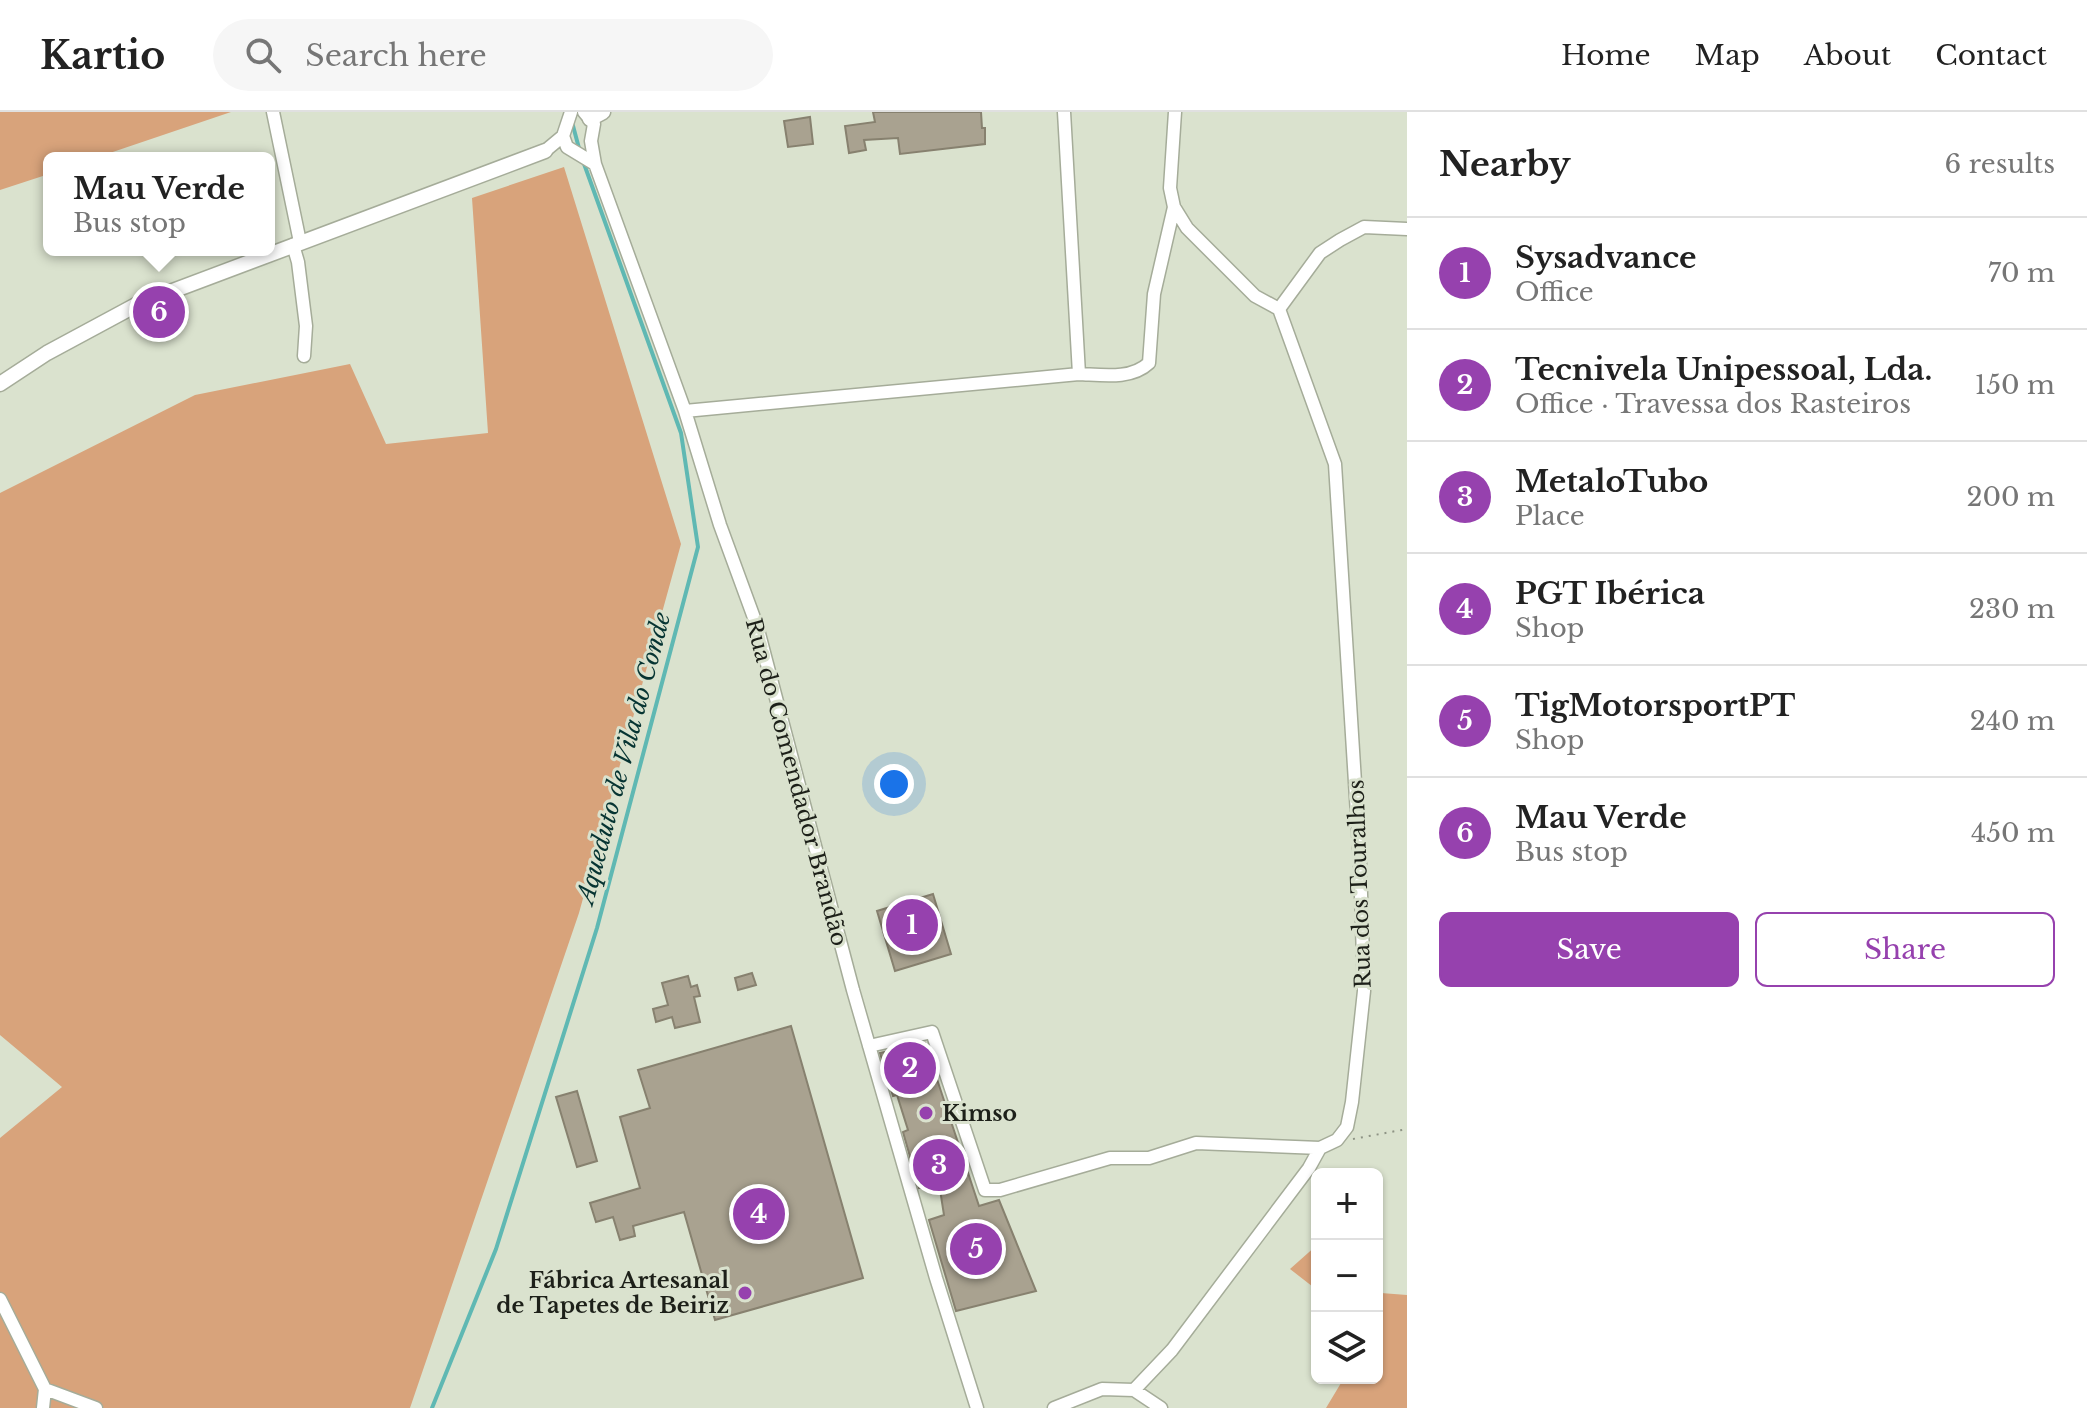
<!DOCTYPE html>
<html lang="en">
<head>
<meta charset="utf-8">
<style>
  :root { --surface:#fff; --page:#f6f6f6; --text:#222; --muted:#767676; --line:#e0e0e0; --accent:#9641ae }
  body { margin:0; font-family:"Libre Baskerville",serif; background:var(--page); color:var(--text) }
  .controls { position:absolute; right:24px; bottom:24px; display:grid; overflow:hidden; border-radius:12px; box-shadow:0 2px 6px #0004 }
  .controls button { width:72px; height:72px; display:grid; place-items:center; padding:0; border:0; border-bottom:2px solid var(--line); background:var(--surface); color:var(--text); font:40px sans-serif }
  .you { position:absolute; left:894px; top:672px; width:28px; height:28px; margin:-20px; border:6px solid #fff; border-radius:50%; background:#1a73e8; box-shadow:0 0 0 12px #1a73e833 }
  .badge { display:grid; place-items:center; width:52px; height:52px; border-radius:50%; background:var(--accent); color:#fff; font-size:26px; font-weight:700 }
  .pin { position:absolute; translate:-50% -50%; border:4px solid #fff; box-shadow:0 2px 8px #0006 }
  .popup { position:absolute; left:43px; top:40px; width:232px; height:104px; box-sizing:border-box; display:grid; place-content:center; border-radius:12px; background:var(--surface); filter:drop-shadow(0 2px 6px #0005); font-size:26px; white-space:nowrap; color:var(--muted) }
  .popup b { font-size:30px; color:var(--text) }
  .popup::after { content:''; position:absolute; left:50%; top:100%; margin-left:-16px; border:16px solid transparent; border-top-color:var(--surface) }
  .list { margin:0; padding:0; list-style:none }
  h2 { display:flex; justify-content:space-between; align-items:center; height:104px; margin:0; padding:0 32px; font-size:34px }
  h2 small { font-size:26px; font-weight:400; color:var(--muted) }
  .list li { display:grid; grid-template-columns:52px 1fr auto; gap:24px; align-items:center; box-sizing:border-box; height:112px; padding:0 32px; border-top:2px solid var(--line) }
  .list b { display:block; font-size:30px; white-space:nowrap }
  .list p { margin:0; font-size:26px; white-space:nowrap; color:var(--muted) }
  .list em { font-size:26px; font-style:normal; color:var(--muted) }
  .actions { display:flex; gap:16px; padding:24px 32px }
  .actions a { flex:1; padding:18px 0; border:2px solid var(--accent); border-radius:12px; text-align:center; font-size:28px; color:var(--accent) }
  .actions .main { background:var(--accent); color:#fff }
  .icon { flex:none; width:44px; height:44px; fill:none; stroke:currentColor; stroke-width:2; stroke-linecap:round; stroke-linejoin:round }
  .map { position:relative; flex:none; width:1407px; height:1296px; overflow:hidden }
  header { display:flex; align-items:center; gap:48px; box-sizing:border-box; height:112px; padding:0 40px; background:var(--surface); border-bottom:2px solid var(--line) }
  header strong { font-size:38px }
  nav { display:flex; gap:44px; margin-inline-start:auto; font-size:28px }
  .search { width:560px; height:72px; background:var(--page); display:flex; align-items:center; gap:20px; box-sizing:border-box; padding:0 28px; border-radius:44px; color:var(--muted); font-size:30px }
  main { display:flex }
  aside { flex:1; background:var(--surface) }
  .map>svg:first-child { display:block }
</style>
</head>
<body>
<header>
<strong>Kartio</strong>
<div class="search"><svg class="icon" aria-label="search" viewBox="0 0 24 24"><circle cx="10" cy="10" r="6"/><path d="M15 15l6 6"/></svg>Search here</div>
<nav><a>Home</a><a>Map</a><a>About</a><a>Contact</a></nav>
</header>
<main>
<div class="map">
<svg width="1407" height="1296" viewBox="0 0 1407 1296">
  <rect width="100%" height="100%" fill="#dae2ce"/>
  <path fill="#d8a37b" d="M0,0H231L95,46H49V62L0,78Z
    M564,55L681,432L579,801L410,1296H0V1026L62,975L0,923V381L195,283L350,252L386,332L488,321L472,86Z
    M1317,1133V1178L1290,1157Z
    M1377,1177L1381,1181L1407,1183V1296H1326L1344,1266H1377Z"/>
  <g fill="none" stroke-linecap="round" stroke-linejoin="round">
    <path stroke="#5fb8b3" stroke-width="4" d="M572,10L580,40
      M432,1296L496,1137L597,816L698,435L681,321L583,49"/>
  </g>
  <path fill="#a9a290" stroke="#87816f" stroke-width="2" d="M873,0H981L982,16H985V32L900,42L898,26L864,28L866,38L849,41L845,14L875,10Z
    M810,5L813,32L788,35L784,9Z
    M933,782L951,842L895,859L877,799Z
    M752,861L756,873L738,878L735,866Z
    M688,864L691,875L697,873L700,884L694,885L700,910L675,916L672,905L656,910L653,897L668,893L662,871Z
    M791,914L863,1166L715,1208L684,1100L633,1114L635,1124L620,1128L613,1105L596,1110L590,1091L640,1076L620,1005L650,996L638,958Z
    M925,931L979,1094L999,1088L1036,1179L956,1199L929,1108L944,1103L939,1071L919,1076L903,1020L908,1018L897,983L893,984L880,941Z
    M577,979L597,1049L577,1055L556,985Z"/>
  <g fill="none" stroke-linecap="round" stroke-linejoin="round">
    <g stroke="#a5ac99" stroke-width="15">
      <path id="minor" d="M273,0L300,130
        M584,0L594,12L591,29L595,52L685,299L720,413L757,514L853,878L936,1166L977,1296
        M1175,0L1170,76L1174,95L1187,116L1255,184L1279,197
        M563,24L567,35L595,52
        M545,39L563,24L571,0
        M293,133L298,150L306,214L304,244
        M1279,197L1320,141L1340,128L1364,115L1407,117
        M1079,262C1102,263 1131,268 1149,251L1154,182L1174,95
        M685,299L1079,262L1064,0
        M869,934L932,920L985,1078H1000L1110,1046H1149L1196,1031L1320,1036
        M0,1187L45,1277L43,1296
        M45,1277L96,1296
        M1134,1278L1172,1238L1309,1056L1320,1036L1337,1028L1347,1015L1352,990L1364,879L1360,750L1335,352L1279,197
        M1054,1296L1102,1277L1134,1278L1161,1296"/>
    </g>
    <g stroke="#a5ac99" stroke-width="17">
      <path id="tertiary" d="M590,7L603,0
        M0,272L47,241L138,192L545,39"/>
    </g>
    <path stroke="#8e9485" stroke-width="2" stroke-dasharray="2 6" stroke-linecap="butt" d="M1353,1027L1407,1017"/>
    <use href="#minor" stroke="#fff" stroke-width="12"/>
    <use href="#tertiary" stroke="#fff" stroke-width="14"/>
  </g>
  <g fill="#9641ae" stroke="#dae2ce" stroke-width="3">
    <circle cx="926" cy="1001" r="8"/>
    <circle cx="745" cy="1181" r="8"/>
  </g>
  <g text-anchor="middle" stroke-width="6" stroke-linejoin="round" paint-order="stroke">
    <g font-size="22" fill="#1d2019" stroke="#dae2ce">
      <text transform="translate(797 670) rotate(75)" y="8">Rua do Comendador Brandão</text>
      <text transform="translate(1359 772) rotate(-92)" y="8">Rua dos Touralhos</text>
    </g>
    <g font-size="22" font-weight="bold" fill="#1d2019" stroke="#dae2ce" text-anchor="start">
      <text x="942" y="1009">Kimso</text>
      <text x="729" y="1176" text-anchor="end">Fábrica Artesanal<tspan x="729" dy="25">de Tapetes de Beiriz</tspan></text>
    </g>
    <g font-size="24" font-style="italic" fill="#063432" stroke="#dae2ce">
      <text transform="translate(624 646) rotate(-75)" y="8">Aqueduto de Vila do Conde</text>
    </g>
  </g>
</svg>
<div class="controls">
<button>+</button>
<button>−</button>
<button><svg class="icon" aria-label="layers" viewBox="0 0 24 24"><path d="M12 4l9 5-9 5-9-5zM3 14l9 5 9-5"/></svg></button>
</div>
<div class="you"></div>
<div class="pin badge" style="left:912px;top:813px">1</div>
<div class="pin badge" style="left:910px;top:956px">2</div>
<div class="pin badge" style="left:939px;top:1053px">3</div>
<div class="pin badge" style="left:759px;top:1102px">4</div>
<div class="pin badge" style="left:976px;top:1137px">5</div>
<div class="pin badge" style="left:159px;top:200px">6</div>
<div class="popup"><b>Mau Verde</b>Bus stop</div>
</div>
<aside>
<h2>Nearby<small>6 results</small></h2>
<ul class="list">
<li><span class="badge">1</span><div><b>Sysadvance</b><p>Office</p></div><em>70 m</em></li>
<li><span class="badge">2</span><div><b>Tecnivela Unipessoal, Lda.</b><p>Office · Travessa dos Rasteiros</p></div><em>150 m</em></li>
<li><span class="badge">3</span><div><b>MetaloTubo</b><p>Place</p></div><em>200 m</em></li>
<li><span class="badge">4</span><div><b>PGT Ibérica</b><p>Shop</p></div><em>230 m</em></li>
<li><span class="badge">5</span><div><b>TigMotorsportPT</b><p>Shop</p></div><em>240 m</em></li>
<li><span class="badge">6</span><div><b>Mau Verde</b><p>Bus stop</p></div><em>450 m</em></li>
</ul>
<div class="actions"><a class="main">Save</a><a>Share</a></div>
</aside>
</main>
</body>
</html>
